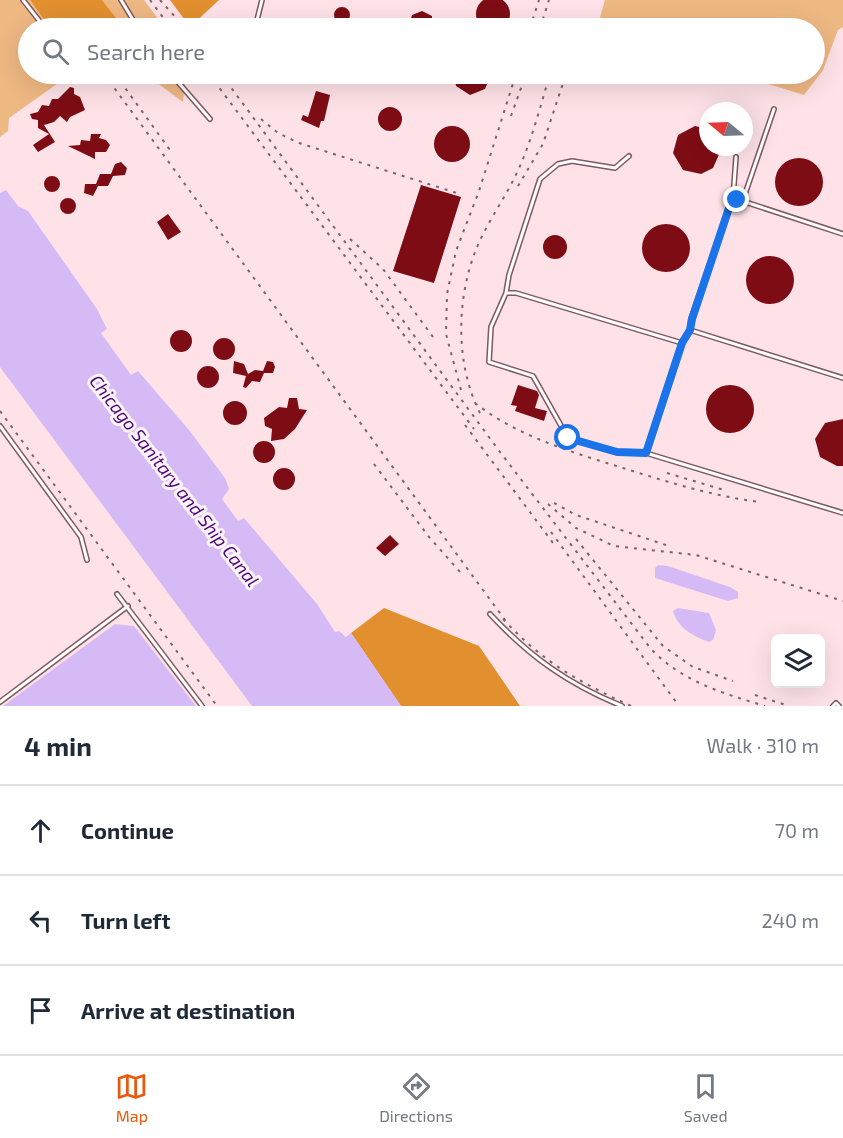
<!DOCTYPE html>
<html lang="en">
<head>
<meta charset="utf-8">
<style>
  :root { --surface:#fff; --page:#f6f6f7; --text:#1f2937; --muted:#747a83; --line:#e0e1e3; --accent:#ea580c }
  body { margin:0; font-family:"Exo 2",sans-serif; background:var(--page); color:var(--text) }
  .controls { position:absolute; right:18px; bottom:18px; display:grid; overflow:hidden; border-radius:9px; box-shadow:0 6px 24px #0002 }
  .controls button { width:54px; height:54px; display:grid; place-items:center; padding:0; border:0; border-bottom:2px solid var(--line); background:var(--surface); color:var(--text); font:30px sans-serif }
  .compass { position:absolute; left:699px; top:102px; width:54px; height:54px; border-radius:50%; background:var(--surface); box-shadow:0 6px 24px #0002; rotate:289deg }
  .stop { position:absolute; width:18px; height:18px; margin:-14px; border:4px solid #1a73e8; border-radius:50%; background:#fff }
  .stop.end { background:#1a73e8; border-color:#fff; box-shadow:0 2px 6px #0008 }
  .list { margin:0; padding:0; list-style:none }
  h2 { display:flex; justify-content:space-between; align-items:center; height:78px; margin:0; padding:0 24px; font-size:26px }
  h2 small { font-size:20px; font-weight:400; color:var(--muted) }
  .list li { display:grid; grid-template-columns:39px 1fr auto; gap:18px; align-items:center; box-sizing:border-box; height:90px; padding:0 24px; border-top:2px solid var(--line) }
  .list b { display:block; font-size:22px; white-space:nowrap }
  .list em { font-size:20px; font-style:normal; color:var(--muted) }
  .icon { flex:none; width:33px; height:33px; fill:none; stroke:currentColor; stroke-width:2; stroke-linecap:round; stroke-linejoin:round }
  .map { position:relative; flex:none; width:843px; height:706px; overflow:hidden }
  .search { position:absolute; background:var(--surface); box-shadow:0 6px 24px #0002; left:18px; right:18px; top:18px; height:66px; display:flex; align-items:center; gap:15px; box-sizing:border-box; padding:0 21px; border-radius:33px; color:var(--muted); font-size:22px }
  .sheet { height:348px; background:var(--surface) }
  nav { display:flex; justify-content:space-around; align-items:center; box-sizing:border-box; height:84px; border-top:2px solid var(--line); background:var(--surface); font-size:16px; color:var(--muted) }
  nav a { display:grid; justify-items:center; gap:3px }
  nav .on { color:var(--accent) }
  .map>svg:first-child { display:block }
</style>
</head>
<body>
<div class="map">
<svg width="843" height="706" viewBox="0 0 843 706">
  <rect width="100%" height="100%" fill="#fee2e7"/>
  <path fill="#eeb883" d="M0,0H30L50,28H28V74H71L9,118L8,131L0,137Z
    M102,0H144L165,28H116L121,24Z
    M605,0H843V27L838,30L823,70L804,95L736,74H814V28H597Z
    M145,74H186L183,102Z"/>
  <path fill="#e2902f" d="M30,0H102L121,24L116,28L86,25L50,28Z
    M170,0H219L190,27Z
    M384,608L479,646L520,706H401L351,633Z"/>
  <path fill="#d6baf6" d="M6,190L18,206L28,211L97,309L107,329L101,333L131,375L138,371L189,430L225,478L229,489L222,499L238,521L244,518L317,604L335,632L339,631L346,637L351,633L401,706H252L0,367V193Z
    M658,565L668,566L730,587L738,592V598L728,601L655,578V568Z
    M678,608L709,613L716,630L713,640L709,642C693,636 678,628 673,611Z
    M115,624L134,626L196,706H3Z"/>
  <path fill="#7e0c14" d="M476 14a17 17 0 1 1 34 0a17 17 0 1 1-34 0Z
    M334 15a8 8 0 1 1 16 0a8 8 0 1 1-16 0Z
    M422,11L432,16V28H412L410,22L412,15Z
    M281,74H313L310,84Z
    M454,74H489L490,77L485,89L470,95L456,86Z
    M70,87L74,88V94L80,97L85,110L70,117L67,122L60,116L54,122L44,125L55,142L38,152L33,145L49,134L38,128V120L32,119L30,114L38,112L42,105L49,106L52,99H58Z
    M316,91L330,95L324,121H321L319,128L301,120L303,115L308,117Z
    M378 119a12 12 0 1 1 24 0a12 12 0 1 1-24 0Z
    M695,126L708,129V147H720L721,150L713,168L701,174L683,170L673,153L678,135Z
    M434 144a18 18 0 1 1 36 0a18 18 0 1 1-36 0Z
    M91,134H101L99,138L106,140L110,145L106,152H95V159L68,146L80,145L81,140L90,141Z
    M775 182a24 24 0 1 1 48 0a24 24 0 1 1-48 0Z
    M121,162L127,168L125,175L113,176L108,186H98L93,196L84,193L85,184H96L100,174H111L115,164Z
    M44 184a8 8 0 1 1 16 0a8 8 0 1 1-16 0Z
    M421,185L461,197L434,283L393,271Z
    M60 206a8 8 0 1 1 16 0a8 8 0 1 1-16 0Z
    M168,214L181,232L168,240L157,222Z
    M642 248a24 24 0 1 1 48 0a24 24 0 1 1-48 0Z
    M543 247a12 12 0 1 1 24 0a12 12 0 1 1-24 0Z
    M746 280a24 24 0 1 1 48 0a24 24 0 1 1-48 0Z
    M170 341a11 11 0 1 1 22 0a11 11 0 1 1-22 0Z
    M213 349a11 11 0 1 1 22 0a11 11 0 1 1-22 0Z
    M234,361L244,364L248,374L255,370L263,371L267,361L273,362L275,367L273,373H264L260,382L252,381L246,388L243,387L246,376L233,373Z
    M197 377a11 11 0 1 1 22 0a11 11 0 1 1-22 0Z
    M518,385L537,391L539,395L535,408L547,411L544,421L515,411L517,406L511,405Z
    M706 409a24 24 0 1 1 48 0a24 24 0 1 1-48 0Z
    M289,398H297L299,409L307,410L295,429L284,439L271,441L272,429L265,426L264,418L279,407L287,408Z
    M223 413a12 12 0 1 1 24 0a12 12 0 1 1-24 0Z
    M843,419V466H837L820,457L815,439L825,423Z
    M253 452a11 11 0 1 1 22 0a11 11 0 1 1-22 0Z
    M273 479a11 11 0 1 1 22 0a11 11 0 1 1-22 0Z
    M390,535L399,544L385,556L376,548Z"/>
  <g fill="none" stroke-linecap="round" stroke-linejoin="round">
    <g stroke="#7f5860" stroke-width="6">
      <path id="lane" d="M23,0L45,28
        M121,0L138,28
        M255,28L262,0
        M171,74L210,119
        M629,156L615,168L572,161L558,164L540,179L509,275L506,293L491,327L489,362L533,376L568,438L617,452L646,453L843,513
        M736,157L733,198L843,234
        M506,293H516L682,343
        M690,330L843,378
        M0,426L81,537L87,560
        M646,453L682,343L690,330L691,319L729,208L744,197L774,109
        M117,594L202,706
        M490,614C530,657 568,684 622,706
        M0,702L128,606
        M833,706L836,703L839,706"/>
    </g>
    <use href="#lane" stroke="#fff" stroke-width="3"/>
    <path stroke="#796468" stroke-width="2" stroke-dasharray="3 6" stroke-linecap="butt" d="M150,0L171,28
      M160,0L185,28
      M530,28L539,0
      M540,28L549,0
      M104,74L508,624
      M115,74L170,150
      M209,74L474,429
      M221,74L500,452L651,649C683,682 722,693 765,706
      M511,116L526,74
      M261,119L278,133L299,143L460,194
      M518,186L543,144L566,74
      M350,239L383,269L436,341
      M461,390L446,334L447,294L456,251L479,191L516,74
      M475,403C518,437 575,453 626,469C671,483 713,496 760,502
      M0,411L217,706
      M480,413C455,364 456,298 477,247C489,219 508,194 520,166C533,136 541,104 550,74
      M465,425L553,543
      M374,464L429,537L461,573
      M667,473L724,490
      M554,503L576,515L666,545
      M548,504L576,528L614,546L696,555L843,601
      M551,532L679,706
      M576,539L663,646L693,667L733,681
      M503,619C544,663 577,681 631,706
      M755,695L789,706"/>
  </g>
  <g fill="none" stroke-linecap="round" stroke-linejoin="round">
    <path stroke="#1a73e8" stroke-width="8" d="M568,438L617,452L646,453L682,343L690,330L692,319L729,208L737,200"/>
  </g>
  <g text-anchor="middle" stroke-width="6" stroke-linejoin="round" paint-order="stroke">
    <g font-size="18" font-style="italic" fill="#50037e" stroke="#fef5f6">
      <text transform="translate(174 481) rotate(52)" y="6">Chicago Sanitary and Ship Canal</text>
    </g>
  </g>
</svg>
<div class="controls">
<button><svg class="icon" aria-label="layers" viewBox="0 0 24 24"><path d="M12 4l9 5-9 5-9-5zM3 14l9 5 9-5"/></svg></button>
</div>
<svg class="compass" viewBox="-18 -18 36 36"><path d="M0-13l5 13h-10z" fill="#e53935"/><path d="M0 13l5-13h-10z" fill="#747a83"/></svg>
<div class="stop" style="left:568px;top:438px"></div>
<div class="stop end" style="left:737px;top:200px"></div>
<div class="search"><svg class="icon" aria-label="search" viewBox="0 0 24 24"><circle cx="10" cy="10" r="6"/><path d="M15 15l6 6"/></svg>Search here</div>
</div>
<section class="sheet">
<h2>4 min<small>Walk · 310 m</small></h2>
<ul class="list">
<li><svg class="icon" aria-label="ahead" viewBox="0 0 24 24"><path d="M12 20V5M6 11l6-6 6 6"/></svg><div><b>Continue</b></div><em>70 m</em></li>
<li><svg class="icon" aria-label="left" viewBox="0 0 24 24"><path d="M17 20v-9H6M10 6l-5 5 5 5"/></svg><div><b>Turn left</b></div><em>240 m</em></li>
<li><svg class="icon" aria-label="arrive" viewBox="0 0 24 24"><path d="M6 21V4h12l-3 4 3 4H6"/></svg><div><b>Arrive at destination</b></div></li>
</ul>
</section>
<nav>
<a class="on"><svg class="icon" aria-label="map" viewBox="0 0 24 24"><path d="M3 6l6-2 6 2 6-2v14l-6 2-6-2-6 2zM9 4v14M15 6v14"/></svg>Map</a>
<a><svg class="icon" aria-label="directions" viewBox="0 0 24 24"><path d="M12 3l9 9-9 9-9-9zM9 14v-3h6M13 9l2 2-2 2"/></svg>Directions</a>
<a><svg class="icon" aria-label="saved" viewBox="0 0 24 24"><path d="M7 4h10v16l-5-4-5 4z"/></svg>Saved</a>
</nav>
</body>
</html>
